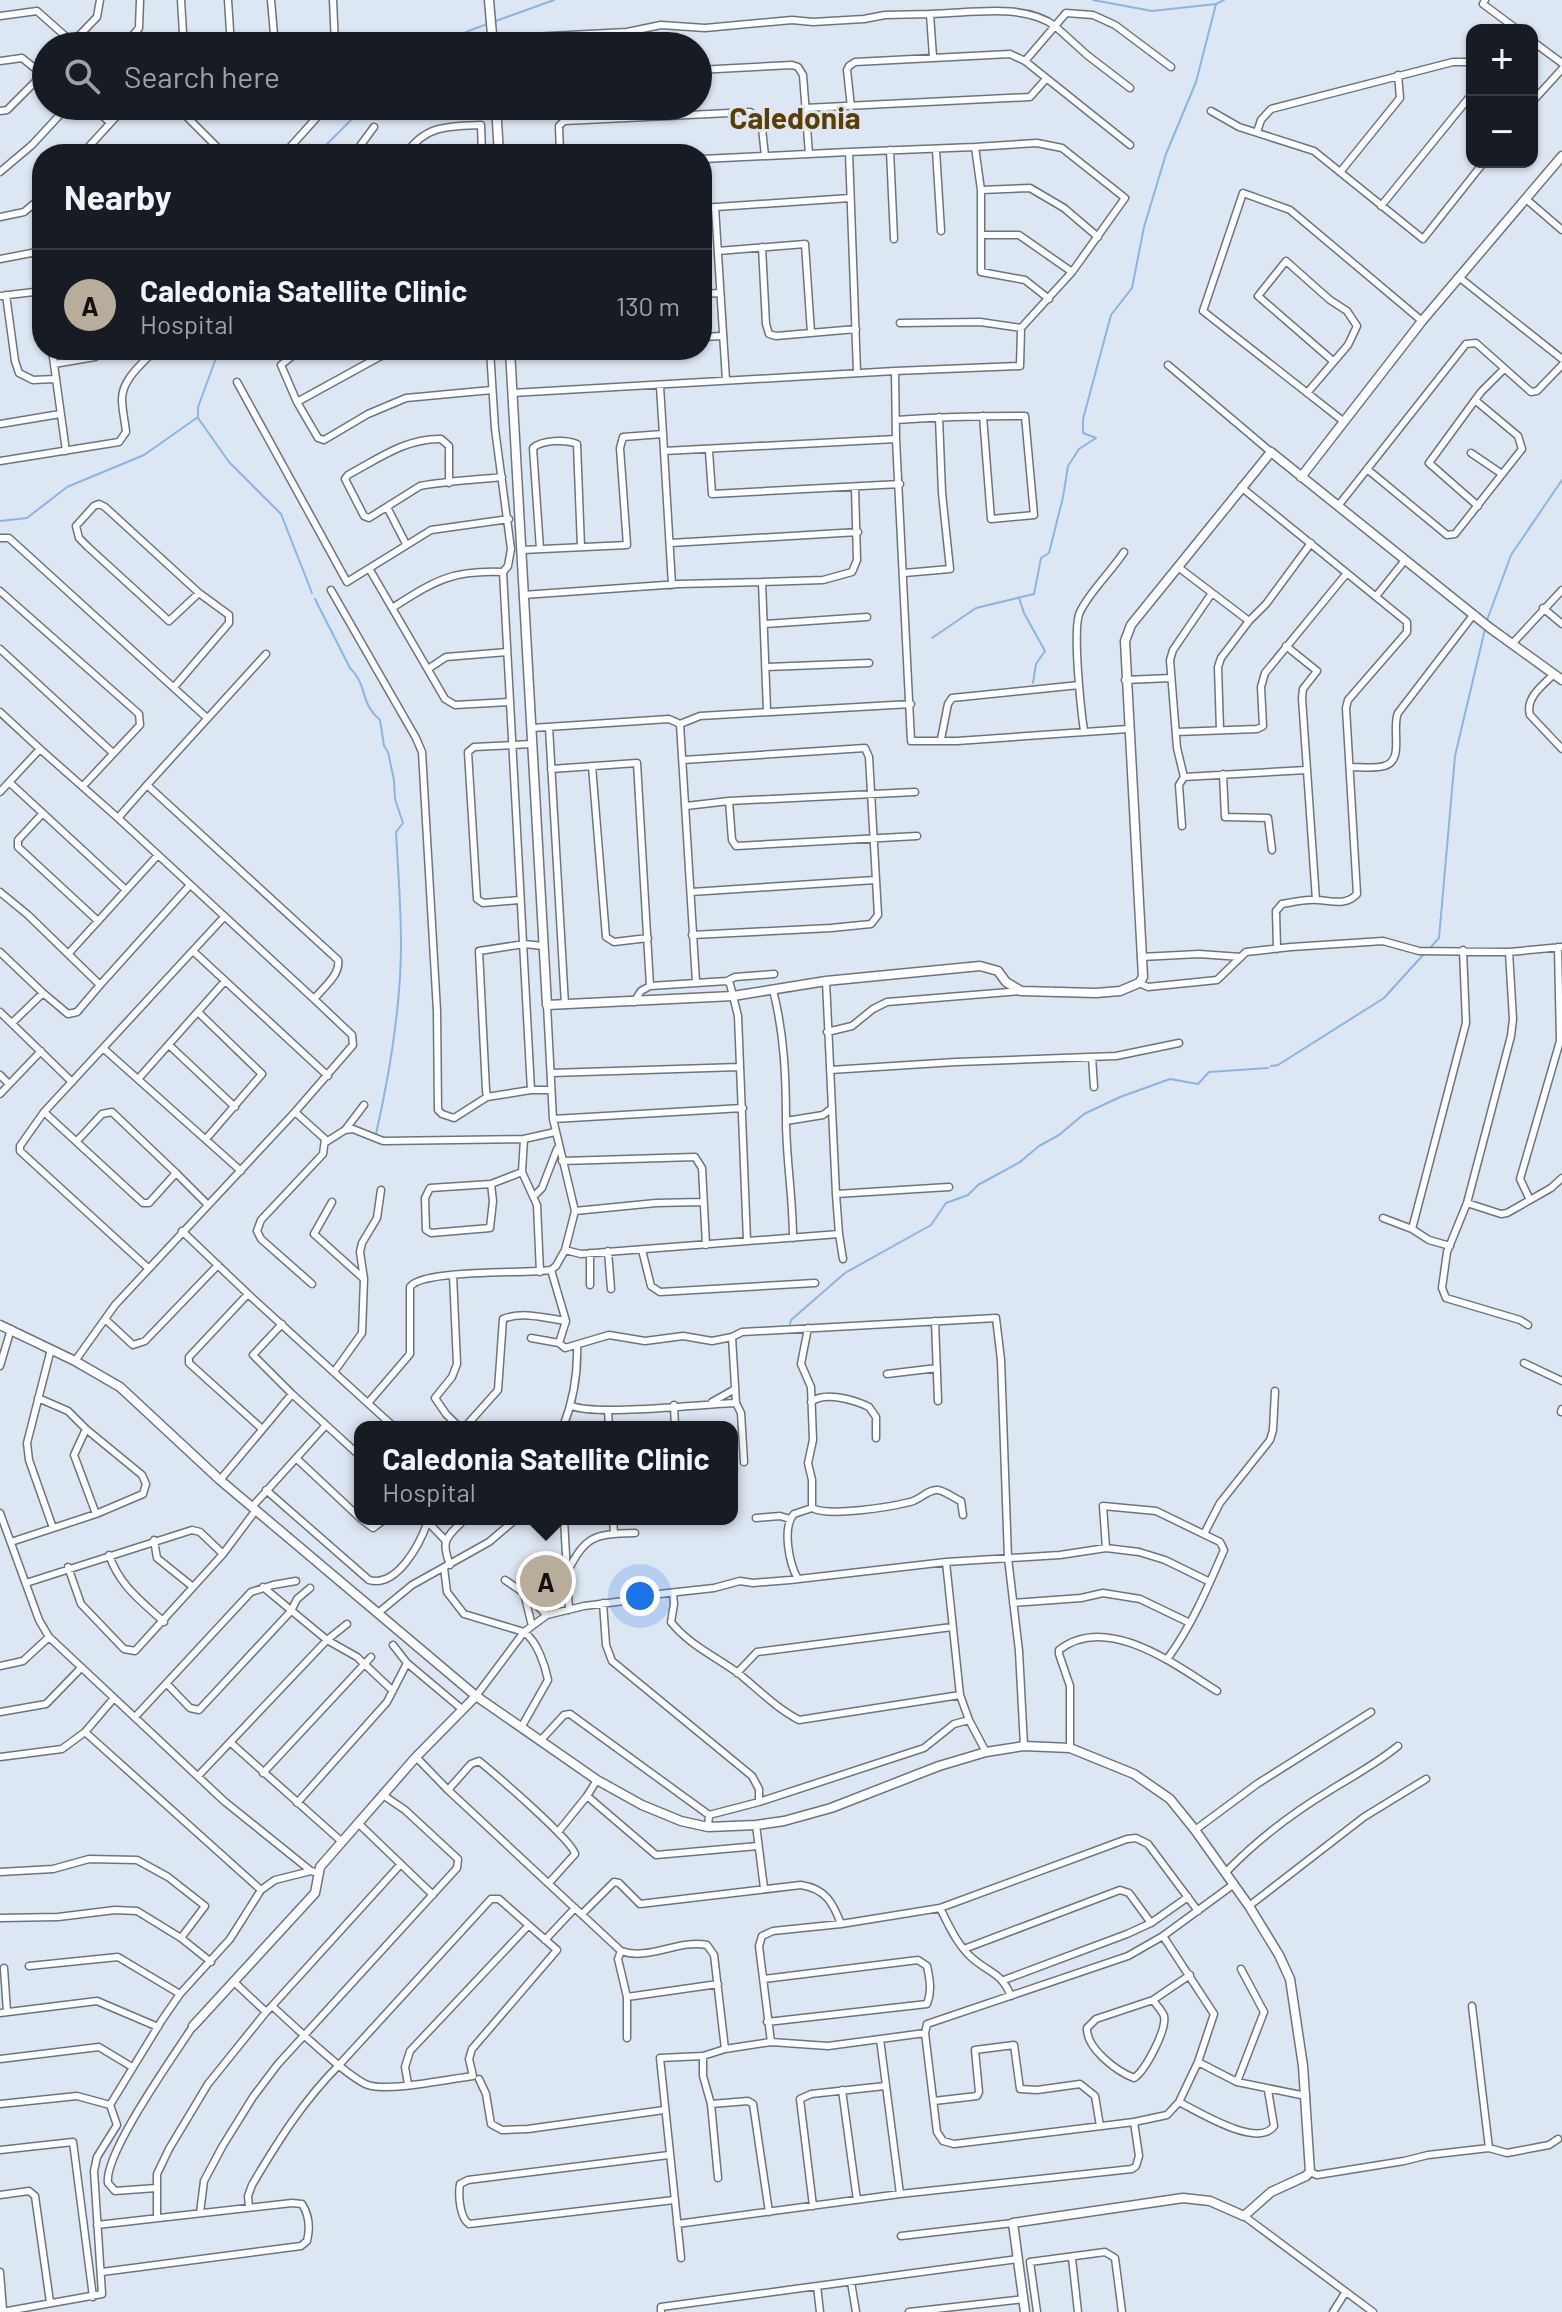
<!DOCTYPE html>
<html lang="en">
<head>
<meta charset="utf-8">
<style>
  :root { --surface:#171b24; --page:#242831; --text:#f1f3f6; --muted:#9ea1a6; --line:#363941; --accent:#b8ac9a }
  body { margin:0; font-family:Barlow,sans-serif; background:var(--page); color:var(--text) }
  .controls { position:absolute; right:24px; top:24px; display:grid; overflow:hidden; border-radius:16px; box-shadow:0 2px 6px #0004 }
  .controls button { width:72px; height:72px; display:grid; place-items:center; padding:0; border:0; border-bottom:2px solid var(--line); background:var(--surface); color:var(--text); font:40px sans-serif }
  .you { position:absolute; left:640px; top:1596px; width:28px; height:28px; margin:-20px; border:6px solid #fff; border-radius:50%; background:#1a73e8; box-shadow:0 0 0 12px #1a73e833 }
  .badge { display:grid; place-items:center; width:52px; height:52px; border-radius:50%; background:var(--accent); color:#111; font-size:26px; font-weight:700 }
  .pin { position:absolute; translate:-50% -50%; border:4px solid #fff; box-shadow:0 2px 8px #0006 }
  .popup { position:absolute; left:354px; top:1421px; width:384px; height:104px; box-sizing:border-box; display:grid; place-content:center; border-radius:16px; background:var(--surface); filter:drop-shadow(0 2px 6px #0005); font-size:26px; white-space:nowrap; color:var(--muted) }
  .popup b { font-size:30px; color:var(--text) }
  .popup::after { content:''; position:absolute; left:50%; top:100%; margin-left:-16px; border:16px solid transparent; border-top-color:var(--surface) }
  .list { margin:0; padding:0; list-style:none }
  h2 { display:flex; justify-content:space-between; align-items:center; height:104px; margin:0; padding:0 32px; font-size:34px }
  h2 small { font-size:26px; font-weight:400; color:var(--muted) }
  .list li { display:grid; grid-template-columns:52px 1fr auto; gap:24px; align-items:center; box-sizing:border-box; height:112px; padding:0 32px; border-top:2px solid var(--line) }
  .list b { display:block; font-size:30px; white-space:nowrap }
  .list p { margin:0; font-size:26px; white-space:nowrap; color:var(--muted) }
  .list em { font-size:26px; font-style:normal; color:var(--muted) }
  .icon { flex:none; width:44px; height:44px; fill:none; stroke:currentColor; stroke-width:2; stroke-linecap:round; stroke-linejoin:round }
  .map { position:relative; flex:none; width:1562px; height:2312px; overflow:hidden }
  .search { position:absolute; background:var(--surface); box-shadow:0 2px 6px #0004; left:32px; top:32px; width:680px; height:88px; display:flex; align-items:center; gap:20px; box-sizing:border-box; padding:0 28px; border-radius:44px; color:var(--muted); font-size:30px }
  .panel { position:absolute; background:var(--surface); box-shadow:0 2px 6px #0004; left:32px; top:144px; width:680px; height:216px; border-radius:32px }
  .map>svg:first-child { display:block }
</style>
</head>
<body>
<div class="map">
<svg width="1562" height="2312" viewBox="0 0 1562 2312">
  <rect width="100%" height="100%" fill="#dde7f3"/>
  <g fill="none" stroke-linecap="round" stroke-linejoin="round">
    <path stroke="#8bb4e4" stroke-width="2" d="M1093,0L1152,11L1216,4L1224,0
      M493,22L554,0
      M452,46L466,32L487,24
      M317,154L365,106
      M198,416V407L219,350
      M198,418L229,462L281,514L312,593
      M0,521L27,518L67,487L144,455L198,417
      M1019,598L1024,613L1045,651L1036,664L1033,683
      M315,599L350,668C368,685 359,702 380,720L384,746L388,752L394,780L395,799L403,823L396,832C398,869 401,906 401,944C401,1007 390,1072 376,1134
      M1486,623L1511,555L1562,480
      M932,638L976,608L1034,594L1041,558L1049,553L1063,497L1068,466L1079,449L1096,438L1083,433V419L1111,315L1132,288L1144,227L1166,154L1196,82L1216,4
      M1428,950L1439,938L1455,756L1485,629
      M1271,1066L1278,1065L1384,998L1423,955
      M790,1324L791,1320L845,1273L931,1225L946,1203L968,1195L978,1185L1020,1162L1039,1146L1059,1135L1084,1114L1120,1097L1170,1079L1198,1084L1209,1072L1268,1068"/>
    <g stroke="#6c757f" stroke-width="9">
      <path id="street" d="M228,0L231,46
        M271,0L275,46
        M333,0L335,46
        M1485,0L1483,4L1518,30
        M0,16L37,11L72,42
        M492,39L627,32L661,25L705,28L792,20L813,22L864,19L885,15L930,14
        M1532,41L1562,63
        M69,46L97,17L100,0
        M124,46L139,28L140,0
        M178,46L183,33L181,0
        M933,57L930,14C967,14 1023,2 1055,26L1066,13L1093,15L1115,25L1171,67
        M0,61L22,58L42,74
        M1025,61L1055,26L1087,55L1130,88
        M698,70L792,65L798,67L803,75L809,154
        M1532,102L1562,69
        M93,106L110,123
        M176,106L224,154
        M851,107L847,70L849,66L855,62L1010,54L1025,61L1130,145
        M805,108L1030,97L1046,79
        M244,110L248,106
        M0,111L7,110L46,71
        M1211,111L1239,127L1314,151L1423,239L1484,162
        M1257,132L1261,120L1271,109L1453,62H1472
        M890,150L894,239
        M936,150L941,231
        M849,152L975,147L981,190V272L1025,280L1049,299
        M82,154L126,106
        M143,154L152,149L160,154
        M284,154L327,106
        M354,154L374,127
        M406,154C425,125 449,126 481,125L482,154
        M560,154L559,126L564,121L750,112L761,119L765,156
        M702,159L849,152L857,372
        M1341,171L1400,98L1398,75
        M0,172L32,145L68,106
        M981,190L1030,188L1064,208L1098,237
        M1526,199L1562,230
        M1381,206L1472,94
        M715,207L726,380
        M702,208L850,198
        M0,217L24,212L42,197
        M981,235H1019L1072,272
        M762,247L766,324L769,334L776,336L856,329
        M718,251L805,244L811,333
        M0,259L42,251
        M1460,278L1562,359
        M702,294L720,293
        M6,295L15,361L19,373L33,380L55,379
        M0,296L42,291
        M900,323L980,322L1021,328
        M702,337L722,336
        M52,350L66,451
        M440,350L390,353L379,357L297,402L318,438L324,440L368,414L406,398L492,390
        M490,350L495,429L511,549L508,566L503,572L531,1090
        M54,364L95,357L105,350
        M1168,365L1271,452
        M895,371L1020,366L1021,328L1072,272L1125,198L1062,148L1037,143L975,147
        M237,382L347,582L431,530L509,519
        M660,386L664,451L896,439
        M512,393L895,371L896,439L911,741H957L1128,729
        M1307,393L1348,345L1357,326L1347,311L1330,300L1286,261L1258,296L1333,361
        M297,402L281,365L300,350
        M896,420C939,417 982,416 1025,416L1034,515L991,519L983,416
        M1343,421L1203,311L1243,193L1290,210L1422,321
        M0,424L60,414
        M664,451L672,585
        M709,451L712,494L900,484
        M1471,453L1502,474
        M0,461L119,442L126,432C125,421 122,410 122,399C122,379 143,363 155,350
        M1367,469L1447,535L1455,534L1522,449L1518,436L1475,400
        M449,483V446L441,439C406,438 378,459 348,475L345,479L364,516L369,518L420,486C447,481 475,480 502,477
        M1241,487L1407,622V632L1348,700L1346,708L1357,894C1346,906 1332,901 1318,900C1306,899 1294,902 1282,904L1276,911L1277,949
        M1338,506L1466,344L1476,343L1531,392L1537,391L1562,365
        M1478,506L1429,463L1481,392L1504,369
        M387,507L406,544
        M0,538H9L207,718
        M671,543L858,532
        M540,549L533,448C541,440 566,439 577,444L581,547
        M522,550L627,545L620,448L623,437L663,434
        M1178,567L1249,621L1266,604L1311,543
        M370,570L445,699L455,705L509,702
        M904,573L950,569L942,493L939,417
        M331,590L416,738L422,752L437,1011L438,1110L442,1114L454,1118L487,1097
        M0,591L139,714L140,725L83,786
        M523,595L679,584L762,582
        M1377,595L1405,560
        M392,608C435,581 450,570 503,572
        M1543,608L1562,624
        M765,624L867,617
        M1512,644L1562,590
        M1286,646L1317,671L1303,689L1302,698L1316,900
        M0,649L113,753
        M767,667L869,663
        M428,669L446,657L507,652
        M1553,675C1542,686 1525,698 1530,715L1562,749
        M1125,680L1171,678
        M175,686L229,623V615L199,593L169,621L88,547L79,538L76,526L94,506L99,504L105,507L199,593
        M767,711L762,582L823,580L852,572L857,560L855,488
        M0,712L40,749L0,792
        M549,727L565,1005
        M532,728L669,719L680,724
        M1220,730L1218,667L1221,658L1249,621
        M1084,731C1081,710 1072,628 1080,612C1090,591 1111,572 1124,552
        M1176,732L1257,729L1263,726L1261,687L1265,673L1347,573
        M941,739L948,704L952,698L1079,685
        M40,749L118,818
        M683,760L865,748L869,757L878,915L871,924L831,928L692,935
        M592,766L606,937L614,942L648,938
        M1350,767C1361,767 1374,769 1384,766C1405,761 1391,728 1398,713L1474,614
        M551,769L637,763L650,986
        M1223,774L1225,817L1268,818L1272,850
        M1184,777L1307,770
        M9,782L126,890
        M147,785L266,654
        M729,801L732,840L736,846L917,836
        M686,806L729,801L915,792
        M43,813L18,840V847L98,921
        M1182,826L1179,785L1184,777L1177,748L1170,660L1173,650L1212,593
        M0,892L28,915L100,985L77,1012L68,1014L43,993
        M691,892L875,880
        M519,900L483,903L477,899L468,752L474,747L532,744
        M543,946L524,944L479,951L486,1090L487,1097L531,1090H551
        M0,952L43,993L12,1023
        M194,952L328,1076
        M1509,952L1513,1019L1511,1036L1467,1203L1447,1252L1442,1288L1446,1298L1520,1320L1528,1325
        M69,953L158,855
        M1141,957L1199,954L1241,957
        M727,981L735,977L774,974
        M826,981L836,1194L949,1187
        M696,982L680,724L700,716L911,704
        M1139,983L1148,987L1217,980L1246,952L1291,947L1383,941L1419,951L1509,952L1562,947
        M100,985L190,885
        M773,990C784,1033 786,1076 786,1120C786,1158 793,1198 793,1238
        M634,1002L641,991L650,986L727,981L730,984L738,1016L747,1240
        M0,1012L72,1082
        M199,1013L262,1074L206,1139
        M827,1032L852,1026L873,1009L887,1002L1021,991
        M169,1045L235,1107
        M104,1049L241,1171
        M1092,1057L1094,1087
        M830,1070L956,1062L1116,1056L1179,1043
        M551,1073L740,1067
        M0,1075L9,1084
        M139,1078L225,981
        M0,1094L41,1051
        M44,1112L143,1203H149L176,1173L112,1112L102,1114L77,1141
        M295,1112L325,1139L323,1154L261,1220L257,1231L261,1239L312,1284
        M553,1119L743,1108
        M786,1121L823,1115L832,1108
        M345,1130L364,1105
        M326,1142L345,1130L353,1129L383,1141L524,1139
        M562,1161L695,1157L702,1168L706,1245
        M176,1173L208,1205
        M491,1184L493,1201L490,1228L431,1233L426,1230L425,1198L430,1188L491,1184L522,1172
        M534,1196L542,1188L557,1149
        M1530,1200L1520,1179L1560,1041L1558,947
        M332,1202L314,1234L364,1279L362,1333L334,1372
        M1467,1203L1501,1214L1507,1213L1551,1188L1562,1178
        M575,1211L656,1203L702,1202
        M1383,1218L1412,1229L1429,1240L1450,1246
        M1412,1229L1466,1023L1463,950
        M182,1231L248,1294L394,1427
        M839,1234L843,1259
        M565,1250L581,1254L839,1234L836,1194
        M642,1250L651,1286L660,1292L815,1283
        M608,1251L611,1289
        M590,1253V1285
        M148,1268L20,1151V1146L44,1112L224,917
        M551,1270L566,1321L559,1343L565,1348L609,1335L645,1341L683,1336L712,1341L732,1337L742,1332L996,1318L1001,1360L1008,1558L1019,1651L1024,1746
        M540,1272L537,1205L522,1172L524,1139L555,1132
        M453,1275L457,1364L452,1377L435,1398L446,1414L459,1427
        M364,1279L360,1252L362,1243L377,1218L381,1190
        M248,1294L189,1357V1363L261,1428
        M105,1319L133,1345L145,1341L218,1265
        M935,1321L938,1401
        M282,1324L253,1355L292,1394
        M808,1328L801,1364L811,1387L813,1440L808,1463L812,1480V1508C829,1517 890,1507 910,1502C920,1500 928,1489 938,1490C945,1491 954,1498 961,1501L963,1515
        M531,1338L559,1343
        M51,1349L27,1443L29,1460L53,1528
        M75,1361L115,1305L295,1112L353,1045L352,1035L314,999L118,818L147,785L338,960C341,974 323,988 314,999
        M1524,1363L1562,1381
        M0,1366L11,1329
        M887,1374L937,1368
        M38,1398L68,1411L86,1429
        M712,1402L735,1389
        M811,1402C825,1391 855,1400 869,1407L876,1417V1438
        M368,1403L410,1354V1287C421,1269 525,1274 551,1270L556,1266L565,1250L575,1211L553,1119L547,1005
        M736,1403L741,1413L744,1462
        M674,1405L675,1427
        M572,1406C596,1416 703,1404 736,1403L732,1337
        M608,1410L609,1427
        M1561,1412L1562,1409
        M465,1427L498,1390L503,1319C522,1311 546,1318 566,1321
        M563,1427C574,1399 578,1374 577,1345
        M296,1458L360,1518
        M220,1480L292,1394L360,1456
        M266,1490L369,1580C397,1588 420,1544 428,1521
        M252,1507L326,1425
        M0,1513L39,1620L49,1637L224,1801L311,1871L318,1873
        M756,1518L780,1516L790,1519
        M361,1519L373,1528L385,1519
        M564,1519L569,1610
        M613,1519L614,1533
        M427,1521L445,1540
        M1205,1532L1220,1503L1270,1440L1273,1430L1275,1391
        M154,1540L157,1558L193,1587
        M11,1542L96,1514L143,1494L146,1484L142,1475L86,1429L74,1455L96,1514
        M1106,1548L1103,1506L1156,1511L1220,1542L1224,1550C1208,1587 1192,1625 1168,1658
        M109,1555C120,1586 140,1600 164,1622
        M450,1565C440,1539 447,1537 465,1519
        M68,1567L81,1604L124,1649L135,1651L223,1554L256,1510
        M444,1568L447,1592L464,1614L524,1632C537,1641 545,1665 548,1680L522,1726
        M566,1574C586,1536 592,1534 635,1533
        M798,1579C789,1564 782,1527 794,1514L812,1508
        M505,1580L524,1593L532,1626
        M26,1583L192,1530L200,1532L223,1554
        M263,1587L327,1640L357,1657L393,1691
        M524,1593L547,1615
        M673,1593L674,1604L671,1622C688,1644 716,1657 738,1673C758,1689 776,1708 799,1720L960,1695
        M603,1603L606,1645L612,1661L752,1776L759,1789V1802
        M1013,1603L1081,1598L1103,1593L1140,1599L1190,1623
        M378,1613L412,1585L489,1542L516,1519
        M393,1645L407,1663L463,1710
        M0,1666L23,1661L49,1637
        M737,1673L757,1652L952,1627
        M167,1684L190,1708L199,1710L291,1611L297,1599L310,1588
        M476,1696L524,1632L547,1615L584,1606L640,1599L650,1595L714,1588L740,1581L753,1583L790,1580L946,1562
        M0,1712L46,1704L81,1668
        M135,1717L251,1592L273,1585L296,1581
        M85,1732L261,1890
        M541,1740L564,1715L570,1714L709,1815L708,1827
        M231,1743L341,1841
        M1070,1748V1686L1059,1654V1650C1107,1612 1177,1666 1217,1691
        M986,1752L969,1720L960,1695L946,1562L1060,1555L1106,1548L1139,1552L1165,1560L1210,1582
        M0,1757L62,1749L85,1732L114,1698
        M416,1757L448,1790L621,1951C648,1961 679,1939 707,1945L714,1955L725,2049
        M263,1773L371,1657
        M198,1776L327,1640L347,1624
        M448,1790L471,1764L479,1761C495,1774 572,1840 575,1854L549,1883
        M587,1796L656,1855L758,1846
        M297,1803L387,1702L407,1663
        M709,1815L759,1802L924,1748L954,1724L969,1720
        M358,1823L433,1895
        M756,1825L764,1888
        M1195,1830L1257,1784L1371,1712
        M558,1832L587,1796L597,1780
        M0,1872L53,1869L89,1859L137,1860L168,1877L205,1906L181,1938
        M1226,1872C1257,1840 1291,1814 1329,1791C1353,1776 1376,1764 1398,1746
        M1249,1906L1364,1817L1426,1779
        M940,1908C949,1926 957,1944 971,1957C990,1974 1001,1972 1011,1996
        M582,1914L614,1882L619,1883L640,1904L801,1885C826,1889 833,1903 841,1924
        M0,1918L58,1917L115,1910L137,1911L181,1938L211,1962
        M1163,1936L1214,2014L1198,2062L1179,2102L1167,2115L1134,2122L954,2144L943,2141L937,2132L925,2033L927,2024L1128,1956L1163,1936L1234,1884
        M545,1940L575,1908
        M964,1949L1120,1890L1129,1893L1151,1923
        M621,1951L618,1959L627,1997
        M29,1966L118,1957L180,1994
        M4,1968L7,2012
        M764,1979L918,1960L927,1966C930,1980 932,1991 927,2004L767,2022
        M1004,1980L1127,1934L1151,1923L1188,1897
        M233,1981L266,2012L272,2006C290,2022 349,2079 368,2085C388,2092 449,2079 473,2076L469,2059L472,2049L557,1950L499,1899H491L340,2064C303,2101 278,2141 252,2185L248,2196L249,2207
        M1153,2000C1156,2005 1162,2010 1164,2016C1167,2030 1145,2071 1134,2078C1116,2071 1086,2048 1087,2028L1096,2019L1153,2000L1190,1975
        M272,2006L400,1865
        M1472,2006L1489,2148
        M0,2013L97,2001L158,2027
        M627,2038V1997L718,1984
        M771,2042L759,1946L762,1936L773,1931L841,1924L940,1908L1127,1839L1136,1838L1148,1844L1198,1911
        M703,2056V2076L711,2104L718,2178
        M0,2059L99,2047L132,2067
        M1198,2062L1237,2082L1306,2096
        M479,2079L486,2094L491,2124L502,2130L528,2129L664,2110
        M1237,2082L1264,2012L1241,1969
        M408,2084L405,2067L410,2051L528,1926
        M842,2090L857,2200
        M934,2101L977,2096L979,2092L975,2050L1014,2045L1020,2089L1037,2090L1080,2084L1095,2096L1100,2126
        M1179,2102C1199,2112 1258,2149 1274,2126L1268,2090
        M0,2104L77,2096L110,2105
        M711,2104L748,2101L753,2104L769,2212
        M110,2105L162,2020L180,1994L230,1939L261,1890L275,1880L311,1871
        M0,2150L73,2142L93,2297
        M669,2155L468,2180L460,2184C458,2196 460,2218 469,2224L674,2200
        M1310,2172L1317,2175L1404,2161L1428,2155L1489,2148L1507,2153L1549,2145L1558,2139
        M156,2188L115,2191L108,2183C104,2153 174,2056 193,2026
        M900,2194L1132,2169L1136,2166L1139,2156L1134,2122
        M0,2195L29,2191L35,2196L50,2302
        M813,2206L800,2099L811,2094L885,2086
        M200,2213L204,2181L222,2147L253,2097L278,2064L457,1868L458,1859L405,1810L383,1795
        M1244,2216L1373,2312
        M157,2218V2174L169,2149L208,2084L266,2012
        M677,2224L900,2194L880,2039
        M97,2225L292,2203L302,2204C309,2215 310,2229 307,2241L301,2246L102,2272
        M901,2236L1013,2223
        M681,2258L660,2058L703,2056L725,2049L771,2042L828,2046L925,2033
        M1072,2258L1078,2312
        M0,2272L3,2310
        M851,2282L856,2312
        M817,2286L820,2312
        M2,2312L102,2294L94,2171L97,2157L117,2125L110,2105
        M661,2312V2307L1018,2259
        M909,2312L1024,2299
        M1037,2312L1030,2262L1105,2252L1115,2258L1122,2312
        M1333,2312L1345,2293"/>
    </g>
    <g stroke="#6c757f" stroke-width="11">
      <path id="secondary" d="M489,0L493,46
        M496,106L499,154
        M510,350L547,1005L733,996L826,981L980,966L998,971L1006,982L1021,991L1096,993L1120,991L1139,983L1143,977L1125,641L1131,625L1271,452L1490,628L1562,680
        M1301,477L1422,321L1562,156
        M0,1325L75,1361L120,1387L220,1480L476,1696L597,1780L642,1805L681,1821L708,1827L756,1825L784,1821L831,1808L939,1766L986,1752L1024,1746L1070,1748L1134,1774L1170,1799L1195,1830L1249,1906L1279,1955L1290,1979L1303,2066L1310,2172L1306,2176L1271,2192L1244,2216L1210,2201L1183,2198L1013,2223L1025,2312
        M193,2026L315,1893L320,1867L416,1757L476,1696"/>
    </g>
    <use href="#street" stroke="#fff" stroke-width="6"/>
    <use href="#secondary" stroke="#fff" stroke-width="8"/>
  </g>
  <g text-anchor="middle" stroke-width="6" stroke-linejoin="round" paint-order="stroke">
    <g font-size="30" font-weight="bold" fill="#5c3e02" stroke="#dde7f3">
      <text x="795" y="129">Caledonia</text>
    </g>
  </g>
</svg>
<div class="controls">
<button>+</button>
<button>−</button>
</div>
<div class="you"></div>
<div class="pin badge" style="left:546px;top:1581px">A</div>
<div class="popup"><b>Caledonia Satellite Clinic</b>Hospital</div>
<div class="search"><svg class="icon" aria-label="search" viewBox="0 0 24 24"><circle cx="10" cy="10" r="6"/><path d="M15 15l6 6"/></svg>Search here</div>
<section class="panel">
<h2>Nearby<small></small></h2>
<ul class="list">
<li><span class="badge">A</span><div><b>Caledonia Satellite Clinic</b><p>Hospital</p></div><em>130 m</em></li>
</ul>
</section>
</div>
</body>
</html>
